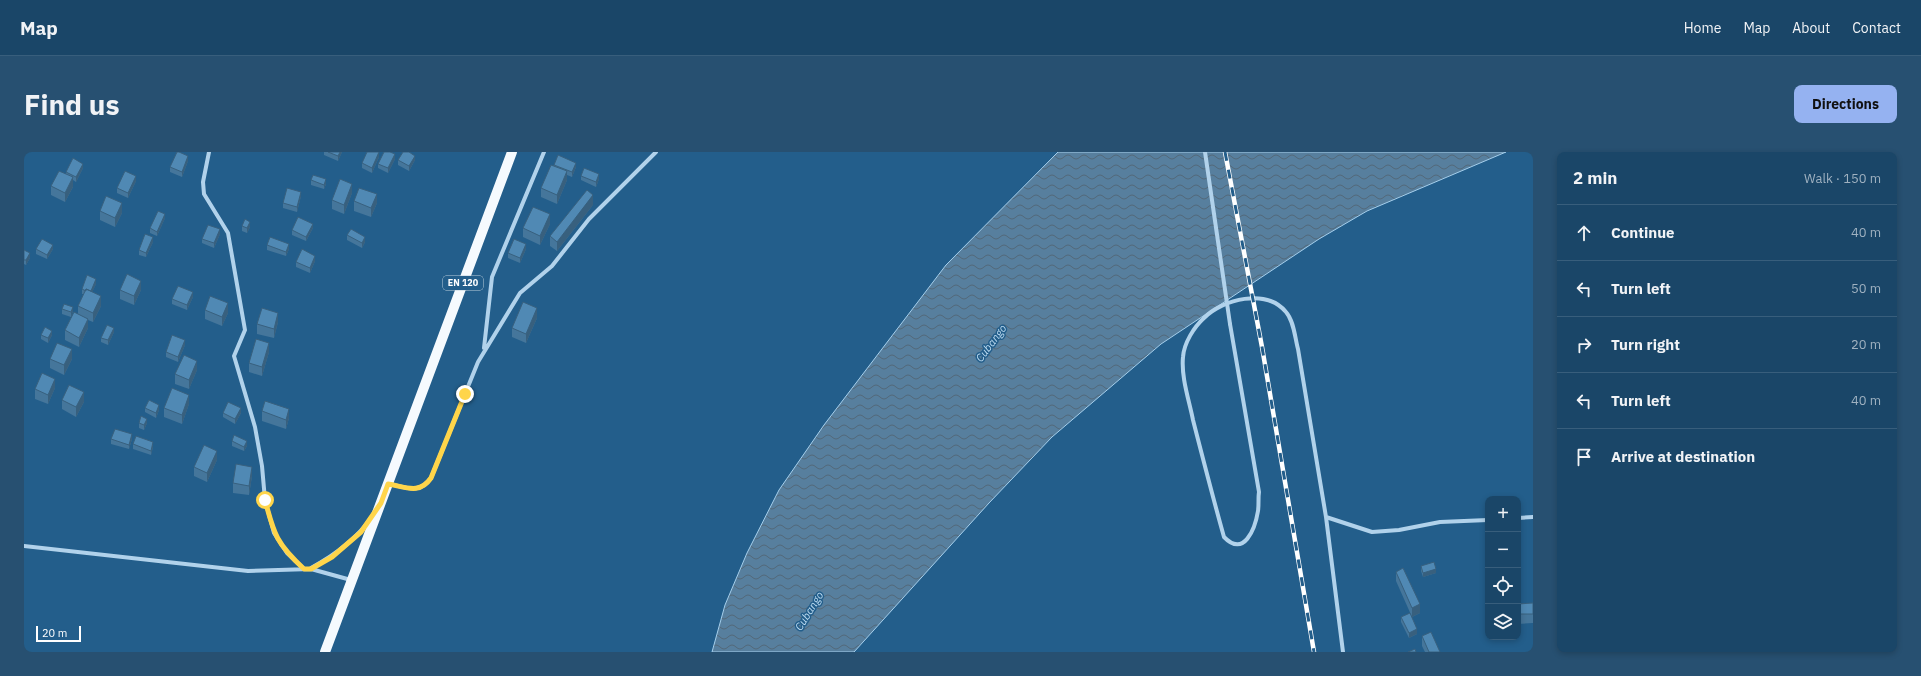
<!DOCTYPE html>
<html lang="en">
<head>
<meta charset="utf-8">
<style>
  :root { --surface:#1a4668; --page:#275071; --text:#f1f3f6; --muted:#9fb1c0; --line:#385e7c; --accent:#95b2f1 }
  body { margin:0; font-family:"IBM Plex Sans",sans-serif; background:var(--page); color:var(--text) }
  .controls { position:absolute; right:12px; bottom:12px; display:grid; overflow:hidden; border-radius:8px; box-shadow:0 2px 6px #0003 }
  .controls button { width:36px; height:36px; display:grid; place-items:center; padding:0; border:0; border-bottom:1px solid var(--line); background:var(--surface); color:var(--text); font:20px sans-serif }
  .scale { position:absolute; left:12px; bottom:10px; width:45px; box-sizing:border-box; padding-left:4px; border:2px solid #fff; border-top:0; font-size:11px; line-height:14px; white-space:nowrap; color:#fff; -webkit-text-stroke:3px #235e8b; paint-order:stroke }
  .stop { position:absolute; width:12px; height:12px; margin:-9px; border:3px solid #ffd54a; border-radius:50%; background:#fff }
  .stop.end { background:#ffd54a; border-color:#fff; box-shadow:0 1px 4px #0008 }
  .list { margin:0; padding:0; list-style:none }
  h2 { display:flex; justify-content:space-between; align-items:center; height:52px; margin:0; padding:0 16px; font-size:17px }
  h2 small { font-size:13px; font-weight:400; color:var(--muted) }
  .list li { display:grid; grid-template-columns:26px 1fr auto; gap:12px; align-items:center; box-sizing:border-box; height:56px; padding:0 16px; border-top:1px solid var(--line) }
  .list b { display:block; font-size:15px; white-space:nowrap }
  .list em { font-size:13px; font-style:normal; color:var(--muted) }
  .icon { flex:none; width:22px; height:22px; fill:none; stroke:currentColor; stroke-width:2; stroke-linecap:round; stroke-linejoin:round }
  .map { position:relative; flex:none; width:1509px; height:500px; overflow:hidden; border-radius:8px }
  header { display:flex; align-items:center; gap:24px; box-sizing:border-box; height:56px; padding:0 20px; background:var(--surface); border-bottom:1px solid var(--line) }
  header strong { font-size:19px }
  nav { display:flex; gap:22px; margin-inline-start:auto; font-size:14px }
  .intro { display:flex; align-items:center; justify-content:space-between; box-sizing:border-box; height:96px; padding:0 24px }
  h1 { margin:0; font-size:28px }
  .button { padding:10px 18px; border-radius:8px; background:var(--accent); color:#111; font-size:14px; font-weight:700 }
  main { display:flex; gap:24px; padding:0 24px }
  aside { flex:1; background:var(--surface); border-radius:8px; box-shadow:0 2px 6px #0003 }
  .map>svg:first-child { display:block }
</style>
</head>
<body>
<header>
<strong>Map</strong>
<nav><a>Home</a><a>Map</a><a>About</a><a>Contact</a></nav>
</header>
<div class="intro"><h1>Find us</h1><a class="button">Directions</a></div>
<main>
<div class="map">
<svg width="1509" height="500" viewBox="0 0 1509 500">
  <defs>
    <pattern id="water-waves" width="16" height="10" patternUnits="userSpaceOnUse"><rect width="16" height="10" fill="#577f9e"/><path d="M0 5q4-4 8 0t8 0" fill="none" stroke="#526879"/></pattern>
  </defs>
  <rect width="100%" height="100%" fill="#235e8b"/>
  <path fill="url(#water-waves)" stroke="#a5cfec" d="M1034,0H1482L1343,59L1295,87L1137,192L1028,285L965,351L830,500H688L701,453L723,401L755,338L800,273L922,113Z"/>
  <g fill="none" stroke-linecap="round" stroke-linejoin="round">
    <path stroke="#b1d2eb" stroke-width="4" d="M185,0L179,30L180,42L204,81L221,178L210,204L231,275L238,314L241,348L250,381L263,401L280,417
      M1206,172L1235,340C1234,346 1235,353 1234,359C1231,377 1220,406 1200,385C1189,346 1179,307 1169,268C1165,248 1157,225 1159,205C1160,191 1170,175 1180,166C1199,147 1242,136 1262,160C1270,169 1271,186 1274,197L1302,365L1319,500
      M460,196L468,125L520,0
      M365,332C383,335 395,343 407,326L454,210L496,141L528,114L565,67L632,0
      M1302,365L1348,380L1375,378L1416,370L1464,368
      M1494,366L1509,365
      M0,394L224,419L287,417L327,428
      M287,416C311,403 332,388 347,366"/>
    <path stroke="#f5fafe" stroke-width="10" d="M301,500L488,0"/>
    <g stroke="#fff" stroke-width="4.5">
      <path id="rail" d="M1201,0L1238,195L1290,500"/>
    </g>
    <use href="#rail" stroke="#235e8b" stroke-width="3" stroke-dasharray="9" stroke-linecap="butt"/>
    <path stroke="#b1d2eb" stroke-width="4" d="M1181,0L1206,172"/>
  </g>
  <path fill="#45769b" d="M300,0H318L314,9L300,3Z
    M355,5L348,21L338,16V11Z
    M371,7L364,21L354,16V12Z
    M374,8H391L385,19L374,13Z
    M164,9L158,25L146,20V15Z
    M530,13L552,15L548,25L543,23V28L533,52L517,45V36Z
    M59,16L52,30L49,28V35L41,50L27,43V34L42,22V20Z
    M557,24L575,27L572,35L557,28Z
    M287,28L302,32L300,37L287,33Z
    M112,29L104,46L93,41V36Z
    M328,41L320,62L308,57V48Z
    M277,44L273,60L259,56V51Z
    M330,49L353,51L347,65L330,59Z
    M569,53L533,99L526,94V84Z
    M76,59L98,61L91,75L76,68Z
    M141,66L133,84L126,81V76Z
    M526,72L516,93L499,85V76Z
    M218,74L226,75L223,81L218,79Z
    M289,76L282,89L268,83V78Z
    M196,82L190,96L178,91V87Z
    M323,83L341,90L338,96L323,88Z
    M129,90L122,105L115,103V98Z
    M243,93L265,97L262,104L243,98Z
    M12,97H29L23,107L12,102Z
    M502,97L496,111L484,106V101Z
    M0,98L6,106L2,113L0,112Z
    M291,109L286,121L272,115V110Z
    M72,132L68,140L77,154L69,170L64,168V176L55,195L41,188V178L54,162V154L60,142H58V137Z
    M96,138H117L110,153L96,147Z
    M169,145L163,158L148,152V147Z
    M38,157L49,159L47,165L38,162Z
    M181,158L204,161L198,174L181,167Z
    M513,166L502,191L488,185V176Z
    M254,170L250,186L233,182V172Z
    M90,180L84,193L77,190V186Z
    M17,183H28L24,191L17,187Z
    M161,193L154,210L142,205V200Z
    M245,200L238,224L225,220V211Z
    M26,207H48L40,223L26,216Z
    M173,218L165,237L151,232V222Z
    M31,236L24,252L11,247V237Z
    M38,248L60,250L52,265L38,257Z
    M165,252L158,272L140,265V256Z
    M121,256L135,258L132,266L121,260Z
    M238,259L265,266L262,277L238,269Z
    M199,261H217L211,272L199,265Z
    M115,271H123L120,278L115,276Z
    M87,287H108L105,297L87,292Z
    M208,289L223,294L220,299L208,294Z
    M109,292L129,295L127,303L109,297Z
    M193,308L183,330L170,324V315Z
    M228,324L225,343L209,341V331Z
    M1397,414L1412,421L1399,425L1397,419Z
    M1372,420L1396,461L1388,465L1372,429Z
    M1509,451V471L1494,472V452Z
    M1377,465L1393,482L1385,486L1377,470Z
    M1398,484L1416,500H1401L1398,494Z"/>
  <path fill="#38607e" d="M316,0H318L314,9V4Z
    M355,0V5L348,21V16Z
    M371,2V7L364,21V16Z
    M164,4V9L158,25V20Z
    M391,4V8L385,19V14Z
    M552,11V15L548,25V20Z
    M59,12V16L52,30V25Z
    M543,19V28L533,52V43Z
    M575,22V27L572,35V30Z
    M112,24V29L104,46V41Z
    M49,25V35L41,50V41Z
    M302,27V32L300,37V33Z
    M328,32V41L320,62V53Z
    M277,40V44L273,60V55Z
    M353,42V51L347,65V56Z
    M569,43V53L533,99V90Z
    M98,51V61L91,75V66Z
    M141,62V66L133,84V80Z
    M526,62V72L516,93V84Z
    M226,70V75L223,81V76Z
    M289,72V76L282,89V85Z
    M196,77V82L190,96V91Z
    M129,85V90L122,105V101Z
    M341,85V90L338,96V91Z
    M265,92V97L262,104V100Z
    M502,92V97L496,111V106Z
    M29,93V97L23,107V103Z
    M6,101V106L2,113V108Z
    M291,104V109L286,121V116Z
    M72,127V132L66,145V140Z
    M117,129V138L110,153V144Z
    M169,140V145L163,158V153Z
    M77,144V154L69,170V161Z
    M204,151V161L198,174V165Z
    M49,155V159L47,165V160Z
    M513,156V166L502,191V182Z
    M254,161V170L250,186V177Z
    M64,167V176L55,195V186Z
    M90,176V180L84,193V188Z
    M28,179V183L24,191V186Z
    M161,188V193L154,210V205Z
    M245,191V200L238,224V215Z
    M48,197V207L40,223V213Z
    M173,209V218L165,237V228Z
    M31,227V236L24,252V243Z
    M60,240V250L52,265V255Z
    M165,243V252L158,272V263Z
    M135,253V258L132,266V261Z
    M217,256V261L211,272V267Z
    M265,257V266L262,277V268Z
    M123,267V271L120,278V273Z
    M108,282V287L105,297V293Z
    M223,289V294L220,299V295Z
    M129,290V295L127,303V299Z
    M193,299V308L183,330V321Z
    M228,315V324L225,343V334Z
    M1412,417V421L1399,425V421Z
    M1396,452V461L1388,465V456Z
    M1393,477V482L1385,486V481Z"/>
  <path fill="#5089b4" stroke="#38607e" d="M153,0H155L164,4L158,20L146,15Z
    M304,0H316L314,4Z
    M343,0H355L348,16L338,11Z
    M360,0H366L371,2L364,16L354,12Z
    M379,0H385L391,4L385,14L374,8Z
    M534,3L552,11L548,20L530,13Z
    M49,6L59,12L52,25L42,20Z
    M527,13L543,19L533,43L517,36Z
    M560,16L575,22L572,30L557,24Z
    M35,19L49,25L41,41L27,34Z
    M101,19L112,24L104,41L93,36Z
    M289,23L302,27L300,33L287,28Z
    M316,27L328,32L320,53L308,48Z
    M263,36L277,40L273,55L259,51Z
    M335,36L353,42L347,56L330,49Z
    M563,38L569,43L533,90L526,84Z
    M82,44L98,51L91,66L76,59Z
    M509,55L526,62L516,84L499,76Z
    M134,59L141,62L133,80L126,76Z
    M274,65L289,72L282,85L268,78Z
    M221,67L226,70L223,76L218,74Z
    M184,73L196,77L190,91L178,87Z
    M327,77L341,85L338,91L323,83Z
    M121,82L129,85L122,101L115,98Z
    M246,85L265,92L262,100L243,93Z
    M18,87L29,93L23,103L12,97Z
    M490,87L502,92L496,106L484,101Z
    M278,97L291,104L286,116L272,110Z
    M0,98L6,101L2,108H0Z
    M103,122L117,129L110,144L96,138Z
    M63,123L72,127L67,139L62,137V139L58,137Z
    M154,134L169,140L163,153L148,147Z
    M62,137L77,144L69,161L54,154Z
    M186,144L204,151L198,165L181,158Z
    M499,150L513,156L502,182L488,176Z
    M40,152L49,155L47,160L38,157Z
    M238,156L254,161L250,177L233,172Z
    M50,160L64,167L55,186L41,178Z
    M83,173L90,176L84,188L77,186Z
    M21,175L28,179L24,186L17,183Z
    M148,183L161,188L154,205L142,200Z
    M232,187L245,191L238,215L225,211Z
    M33,191L48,197L40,213L26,207Z
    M160,203L173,209L165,228L151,222Z
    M18,221L31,227L24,243L11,237Z
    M45,233L60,240L52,255L38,248Z
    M148,236L165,243L158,263L140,256Z
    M125,248L135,253L132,261L121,256Z
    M241,249L265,257L262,268L238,259Z
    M204,250L217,256L211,267L199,261Z
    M117,264L123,267L120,273L115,271Z
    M91,277L108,282L105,293L87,287Z
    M210,283L223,289L220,295L208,289Z
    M112,284L129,290L127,299L109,292Z
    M180,293L193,299L183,321L170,315Z
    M212,312L228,315L225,334L209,331Z
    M1410,410L1412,417L1399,421L1397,414Z
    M1379,416L1396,452L1388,456L1372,420Z
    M1509,451V462H1494V452Z
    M1386,461L1393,477L1385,481L1377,465Z
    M1407,480L1416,500H1405L1398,484Z
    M1391,497L1392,500H1384Z"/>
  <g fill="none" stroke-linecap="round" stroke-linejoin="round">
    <path stroke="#ffd54a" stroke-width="5" d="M241,348C250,383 253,392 280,417H287L308,405L337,380L357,351L364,332C382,335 395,343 407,326L441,242"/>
  </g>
  <g text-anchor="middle" stroke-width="3" stroke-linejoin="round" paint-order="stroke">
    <rect fill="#235e8b" stroke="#bdcfdc" stroke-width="1" x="419" y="124" width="40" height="14" rx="3"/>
    <g font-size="9" font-weight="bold" fill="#fff">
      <text x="439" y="134">EN 120</text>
    </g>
    <g font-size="11" font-style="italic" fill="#bddcf2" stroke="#235e8b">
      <text transform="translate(967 191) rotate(-53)" y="4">Cubango</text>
      <text transform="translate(785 459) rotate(-58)" y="4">Cubango</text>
    </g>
  </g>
</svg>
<div class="controls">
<button>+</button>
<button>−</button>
<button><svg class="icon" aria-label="locate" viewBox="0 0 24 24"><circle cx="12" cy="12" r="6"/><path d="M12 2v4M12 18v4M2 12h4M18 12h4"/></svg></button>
<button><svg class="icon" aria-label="layers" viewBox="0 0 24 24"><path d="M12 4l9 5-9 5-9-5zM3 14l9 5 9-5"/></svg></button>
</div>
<div class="scale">20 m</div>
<div class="stop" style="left:241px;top:348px"></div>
<div class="stop end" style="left:441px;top:242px"></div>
</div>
<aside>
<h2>2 min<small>Walk · 150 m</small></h2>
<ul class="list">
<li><svg class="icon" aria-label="ahead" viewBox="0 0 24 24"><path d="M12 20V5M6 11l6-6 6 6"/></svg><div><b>Continue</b></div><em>40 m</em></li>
<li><svg class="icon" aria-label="left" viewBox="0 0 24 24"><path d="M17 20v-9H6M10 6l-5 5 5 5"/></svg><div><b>Turn left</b></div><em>50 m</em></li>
<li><svg class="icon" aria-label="right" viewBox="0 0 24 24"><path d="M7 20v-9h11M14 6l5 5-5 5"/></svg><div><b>Turn right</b></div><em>20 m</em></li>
<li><svg class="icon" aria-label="left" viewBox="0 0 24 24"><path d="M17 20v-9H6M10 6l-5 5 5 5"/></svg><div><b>Turn left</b></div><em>40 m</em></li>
<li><svg class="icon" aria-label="arrive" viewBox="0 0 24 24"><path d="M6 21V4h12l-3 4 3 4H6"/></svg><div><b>Arrive at destination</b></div></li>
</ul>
</aside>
</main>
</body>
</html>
